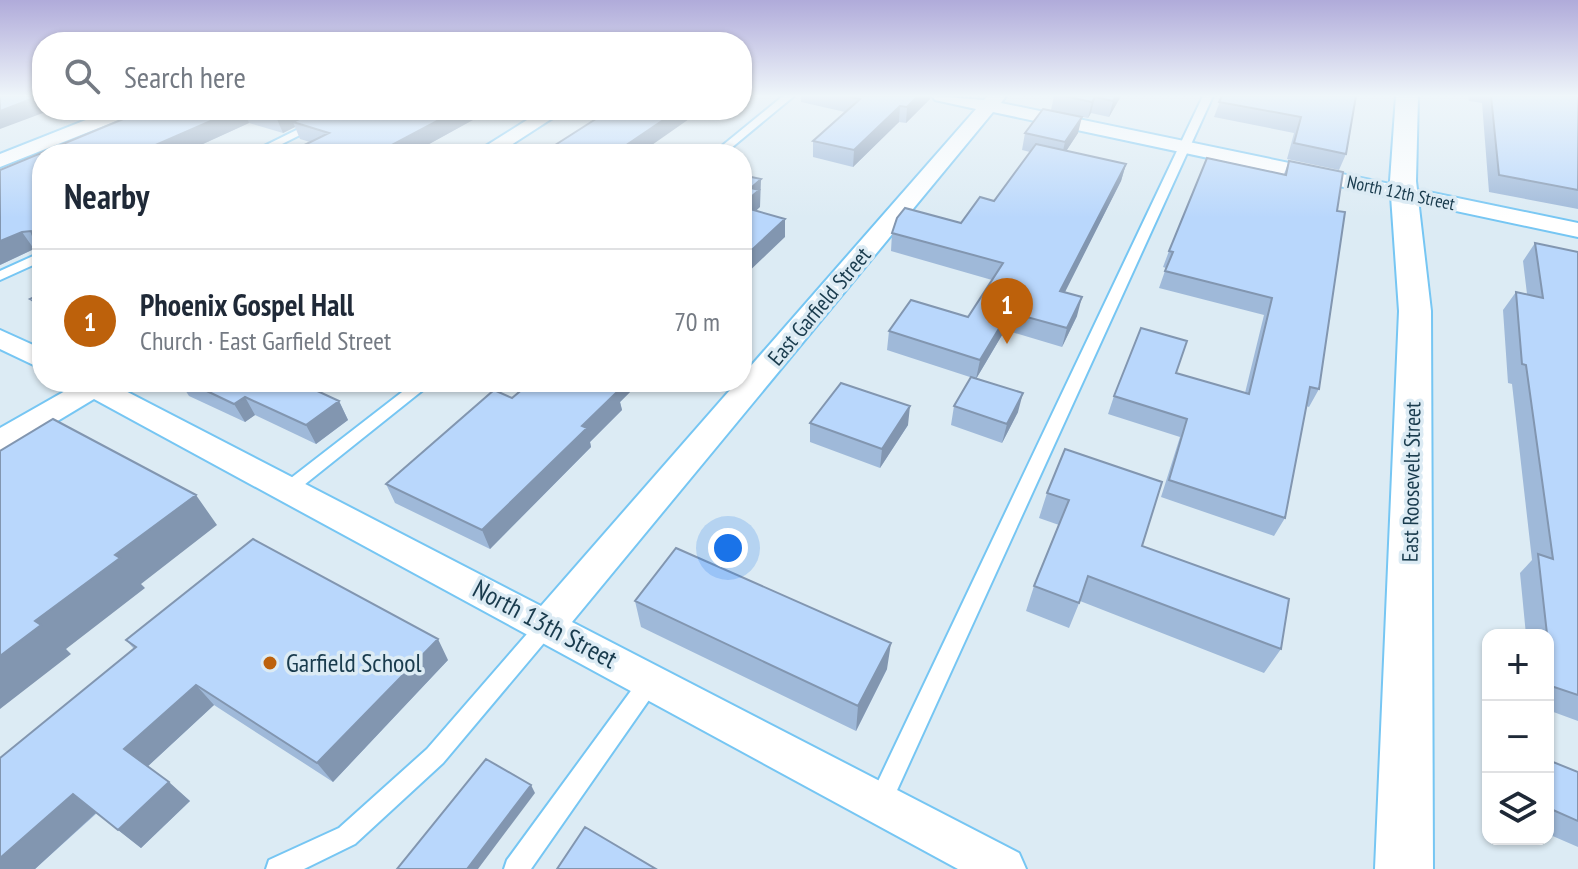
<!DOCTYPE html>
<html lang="en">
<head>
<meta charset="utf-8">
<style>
  :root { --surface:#fff; --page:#f6f6f7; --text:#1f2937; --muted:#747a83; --line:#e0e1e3; --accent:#bd610b }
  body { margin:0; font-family:"PT Sans Narrow",sans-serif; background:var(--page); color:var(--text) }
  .controls { position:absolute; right:24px; bottom:24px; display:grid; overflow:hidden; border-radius:16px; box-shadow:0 2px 6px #0004 }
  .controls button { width:72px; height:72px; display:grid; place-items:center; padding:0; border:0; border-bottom:2px solid var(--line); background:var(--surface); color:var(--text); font:40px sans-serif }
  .you { position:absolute; left:728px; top:548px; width:28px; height:28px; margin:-20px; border:6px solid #fff; border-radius:50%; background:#1a73e8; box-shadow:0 0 0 12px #1a73e833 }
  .badge { display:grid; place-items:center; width:52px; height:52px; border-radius:50%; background:var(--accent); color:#fff; font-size:26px; font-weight:700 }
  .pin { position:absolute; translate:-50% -66px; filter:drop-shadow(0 2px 4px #0008) }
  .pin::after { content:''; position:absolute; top:42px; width:28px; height:24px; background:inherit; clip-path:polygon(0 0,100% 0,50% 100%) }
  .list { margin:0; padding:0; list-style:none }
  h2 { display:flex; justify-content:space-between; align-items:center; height:104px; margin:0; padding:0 32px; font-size:34px }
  h2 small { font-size:26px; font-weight:400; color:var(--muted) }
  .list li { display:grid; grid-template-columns:52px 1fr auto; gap:24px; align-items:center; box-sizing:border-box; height:144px; padding:0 32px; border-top:2px solid var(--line) }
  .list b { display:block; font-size:30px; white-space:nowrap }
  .list p { margin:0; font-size:26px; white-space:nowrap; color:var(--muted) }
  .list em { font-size:26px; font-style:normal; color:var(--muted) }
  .icon { flex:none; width:44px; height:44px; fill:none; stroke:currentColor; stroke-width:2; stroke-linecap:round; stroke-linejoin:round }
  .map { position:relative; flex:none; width:1578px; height:869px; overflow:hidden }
  .search { position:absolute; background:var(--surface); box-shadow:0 2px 6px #0004; left:32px; top:32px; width:720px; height:88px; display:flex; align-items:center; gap:20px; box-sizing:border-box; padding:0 28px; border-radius:32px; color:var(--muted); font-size:30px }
  .panel { position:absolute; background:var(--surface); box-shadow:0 2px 6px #0004; left:32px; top:144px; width:720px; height:248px; border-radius:32px }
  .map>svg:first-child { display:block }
</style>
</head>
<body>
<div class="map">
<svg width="1578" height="869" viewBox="0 0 1578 869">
  <rect width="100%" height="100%" fill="#dcebf4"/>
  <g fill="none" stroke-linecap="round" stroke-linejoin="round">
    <g stroke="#76c6f3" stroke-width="4">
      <path id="service" d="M783,96H794L724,154H712Z
        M1203,96H1213L888,810L880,813L872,810L869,802L872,794Z
        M337,110H350L262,154H248Z
        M42,252V261L0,280V271Z
        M415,382H433L294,493H282L279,489L282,485Z
        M547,617L554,619L557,625L554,631L443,763L355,844L304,869H266L269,860L339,828L427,749L540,619Z
        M651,671L658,673L661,680L658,687L531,869H504L507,860L644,673Z"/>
    </g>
    <g stroke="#76c6f3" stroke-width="4">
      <path id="minor" d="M932,96L984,100L987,96H1006L1001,103L1578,223V237L993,112L572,622L1019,853L1026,869H958L94,399L11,449L0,453V428L74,386L71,382H116L114,385L541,606L737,382H742V376L976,109L935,100Z
        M111,110H136L134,114L0,167V154Z
        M543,110H565L497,154H473Z
        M0,330L42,349V369L0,349Z"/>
    </g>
    <g stroke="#76c6f3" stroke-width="4">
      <path id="tertiary" d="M1396,96H1418L1416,181L1431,311L1433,869H1375L1399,311L1390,181Z"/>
    </g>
    <use href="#service" fill="#fff" fill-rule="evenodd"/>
    <use href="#minor" fill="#fff" fill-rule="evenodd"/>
    <use href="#tertiary" fill="#fff" fill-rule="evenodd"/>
  </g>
  <path fill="#9fb9d9" d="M801,96H930V99L906,123L899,122L853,167L813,157V141L845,112L801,102Z
    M1054,96H1121L1109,117L1091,113L1088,118L1051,110Z
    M1222,96H1356L1346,154L1339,170L1287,159L1294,133L1214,117Z
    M1468,96H1578V209L1489,192L1482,103L1469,101Z
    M145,110H491L411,154H286L310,142L300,139L295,127L283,133L249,123L181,154H42V250L34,249L0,265V170Z
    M1025,133H1078L1066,151L1126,164L1121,181L1064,292L1077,316L1062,347L1005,330L976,379L887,350L889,331L968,317L992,280L891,251L892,233L961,223L994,201L1030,152L1022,150Z
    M1289,161L1337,211L1319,389L1309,407L1306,406L1285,518L1274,536L1161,497L1180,437L1108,414L1114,396L1176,373L1245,393L1264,315L1159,288L1166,268L1163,267L1169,251L1284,174Z
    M1535,243L1578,252V721L1548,710V635H1526L1520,573L1532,560L1512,384L1508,383L1503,310L1516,292L1527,294L1523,261Z
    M42,293V316L30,299Z
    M180,382H298L339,401L348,420L316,444L255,415L245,422L189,396Z
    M629,386L630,392L620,402L622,410L590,442L591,447L490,549L395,503L386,484L512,398Z
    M954,406L1018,412L1002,443L951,425Z
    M810,423L908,425L880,468L810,442Z
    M1065,449L1142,546L1281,649L1264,673L1080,601L1069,628L1026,611L1034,586L1059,525L1039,518L1047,493Z
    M635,601L887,669L856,731L641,627Z
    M126,640L448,660L333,782L214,705L148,766L190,801L141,848L97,813L35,869H0L134,649Z
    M1548,760L1578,772V847L1548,834Z"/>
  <path fill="#8296b0" d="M39,96H42V110H51L0,129V111Z
    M918,96H930V99L906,123L907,107Z
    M1116,96H1121L1109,117L1113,101Z
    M1095,97L1091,113L1088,118L1092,102Z
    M900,106L899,122L853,167L854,150Z
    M236,110H244L249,123L181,154H135Z
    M291,110H330L293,122L295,127L283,133L276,117Z
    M458,110H491L411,154H375Z
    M678,110H702L639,154H613Z
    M1082,117L1078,133L1061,159L1065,142Z
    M1126,164L1121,181L1056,310L1060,291Z
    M761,179L760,207L742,224V205L751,188Z
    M785,219V237L742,278V259Z
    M22,232L34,249L0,265V241Z
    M1082,297L1077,316L1062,347L1067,328Z
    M1009,312L1005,330L976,379L980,360Z
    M618,382H633L629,386L630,392L620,402L622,410L590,442L591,447L490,549L482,530L582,426L612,388Z
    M1023,393L1018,412L1002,443L1007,424Z
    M245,397L255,415L245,422L234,404Z
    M339,401L348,420L316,444L306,425Z
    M910,406L908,425L880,468L882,449Z
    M196,495L217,525L141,584L145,588L66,649L71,654L0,709V656L35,621L115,555Z
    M438,639L448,660L333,782L317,763Z
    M891,643L887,669L856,731L858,706Z
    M196,685L214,705L146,768L124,749Z
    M169,782L190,801L141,848L118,830Z
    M531,785L535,793L478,869H467Z
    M73,794L97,812L35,869H0V858Z"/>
  <path fill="#b9d7fc" stroke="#8296b0" stroke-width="2" d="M0,96H39L0,111Z
    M846,96H918L907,107L900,106L854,150L813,141L860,99Z
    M1064,96H1116L1113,101L1095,97L1092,102Z
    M1222,96H1356L1346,154L1294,143L1301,117L1219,102Z
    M1491,96H1578V190L1499,175Z
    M1043,109L1082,117L1065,142L1025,133Z
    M145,110H236L135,154H42V240L33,236L31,231L22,232L0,241V170Z
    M252,110H291L276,117Z
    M318,110H458L375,154H286L329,133L293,122Z
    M610,110H678L613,154H531L534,152L541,154Z
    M1036,144L1126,164L1060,291L1082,297L1067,328L1009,312L980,360L889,331L911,300L968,317L1003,263L892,233L897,218L905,208L961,223L980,197L994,201Z
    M1207,158L1286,175L1289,161L1343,172L1337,211L1345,212L1319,389L1310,387L1285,518L1169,480L1187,419L1114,396L1141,328L1187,341L1176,373L1249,394L1272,298L1165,271L1173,252L1169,251Z
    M742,175L761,179L751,188L759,190L742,205Z
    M743,207L785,219L742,259V208Z
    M1535,243L1578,252V695L1548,685V635H1536V631L1547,634L1538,554L1553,559L1526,365L1522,364L1516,292L1543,298Z
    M42,293V305L30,299Z
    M971,377L1023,393L1007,424L954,406Z
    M188,382H298L339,401L306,425L245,397L234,404Z
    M531,382H618L612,388L618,391L582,426L587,428L482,530L386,484L494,390L512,398Z
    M841,383L910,406L882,449L810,423Z
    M53,419L196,495L115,555L120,558L35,621L41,625L0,656V451Z
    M1065,449L1162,482L1142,546L1289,599L1281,649L1088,576L1079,603L1034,586L1069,500L1047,493Z
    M253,539L438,639L317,763L196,685L124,749L169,782L118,830L73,794L0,858V758L136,647L126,640Z
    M676,548L891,643L858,706L635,601Z
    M486,759L531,785L467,869H397Z
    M1548,760L1578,772V821L1553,810Z
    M585,827L656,869H557Z"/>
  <linearGradient id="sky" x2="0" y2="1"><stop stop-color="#b0abda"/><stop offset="0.44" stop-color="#eff6fa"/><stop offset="1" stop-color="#eff6fa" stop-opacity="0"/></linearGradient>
  <rect width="1578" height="218" fill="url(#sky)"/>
  <circle fill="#bd610b" stroke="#dcebf4" stroke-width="3" cx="270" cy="663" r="8"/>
  <g text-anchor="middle" stroke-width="7" stroke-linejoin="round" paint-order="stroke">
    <g font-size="18" fill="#193b4d" stroke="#dcebf4">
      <text transform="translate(1401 193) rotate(12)" y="6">North 12th Street</text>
    </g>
    <g font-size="22" fill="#193b4d" stroke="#dcebf4">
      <text transform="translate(819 306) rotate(-50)" y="8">East Garfield Street</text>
      <text transform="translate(1411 482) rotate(-89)" y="8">East Roosevelt Street</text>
    </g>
    <g font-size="26" fill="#193b4d" stroke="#dcebf4">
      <text transform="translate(545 624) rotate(28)" y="9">North 13th Street</text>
    </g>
    <g font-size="26" fill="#193b4d" stroke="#dcebf4" text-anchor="start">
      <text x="286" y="672">Garfield School</text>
    </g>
  </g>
</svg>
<div class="controls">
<button>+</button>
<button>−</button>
<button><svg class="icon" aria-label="layers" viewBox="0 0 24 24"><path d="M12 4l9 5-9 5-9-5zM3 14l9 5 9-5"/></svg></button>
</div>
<div class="you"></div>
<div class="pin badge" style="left:1007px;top:344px">1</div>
<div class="search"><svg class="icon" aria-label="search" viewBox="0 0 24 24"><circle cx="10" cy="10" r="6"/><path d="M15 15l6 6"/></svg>Search here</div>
<section class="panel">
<h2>Nearby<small></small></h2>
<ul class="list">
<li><span class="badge">1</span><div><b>Phoenix Gospel Hall</b><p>Church · East Garfield Street</p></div><em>70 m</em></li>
</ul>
</section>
</div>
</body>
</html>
